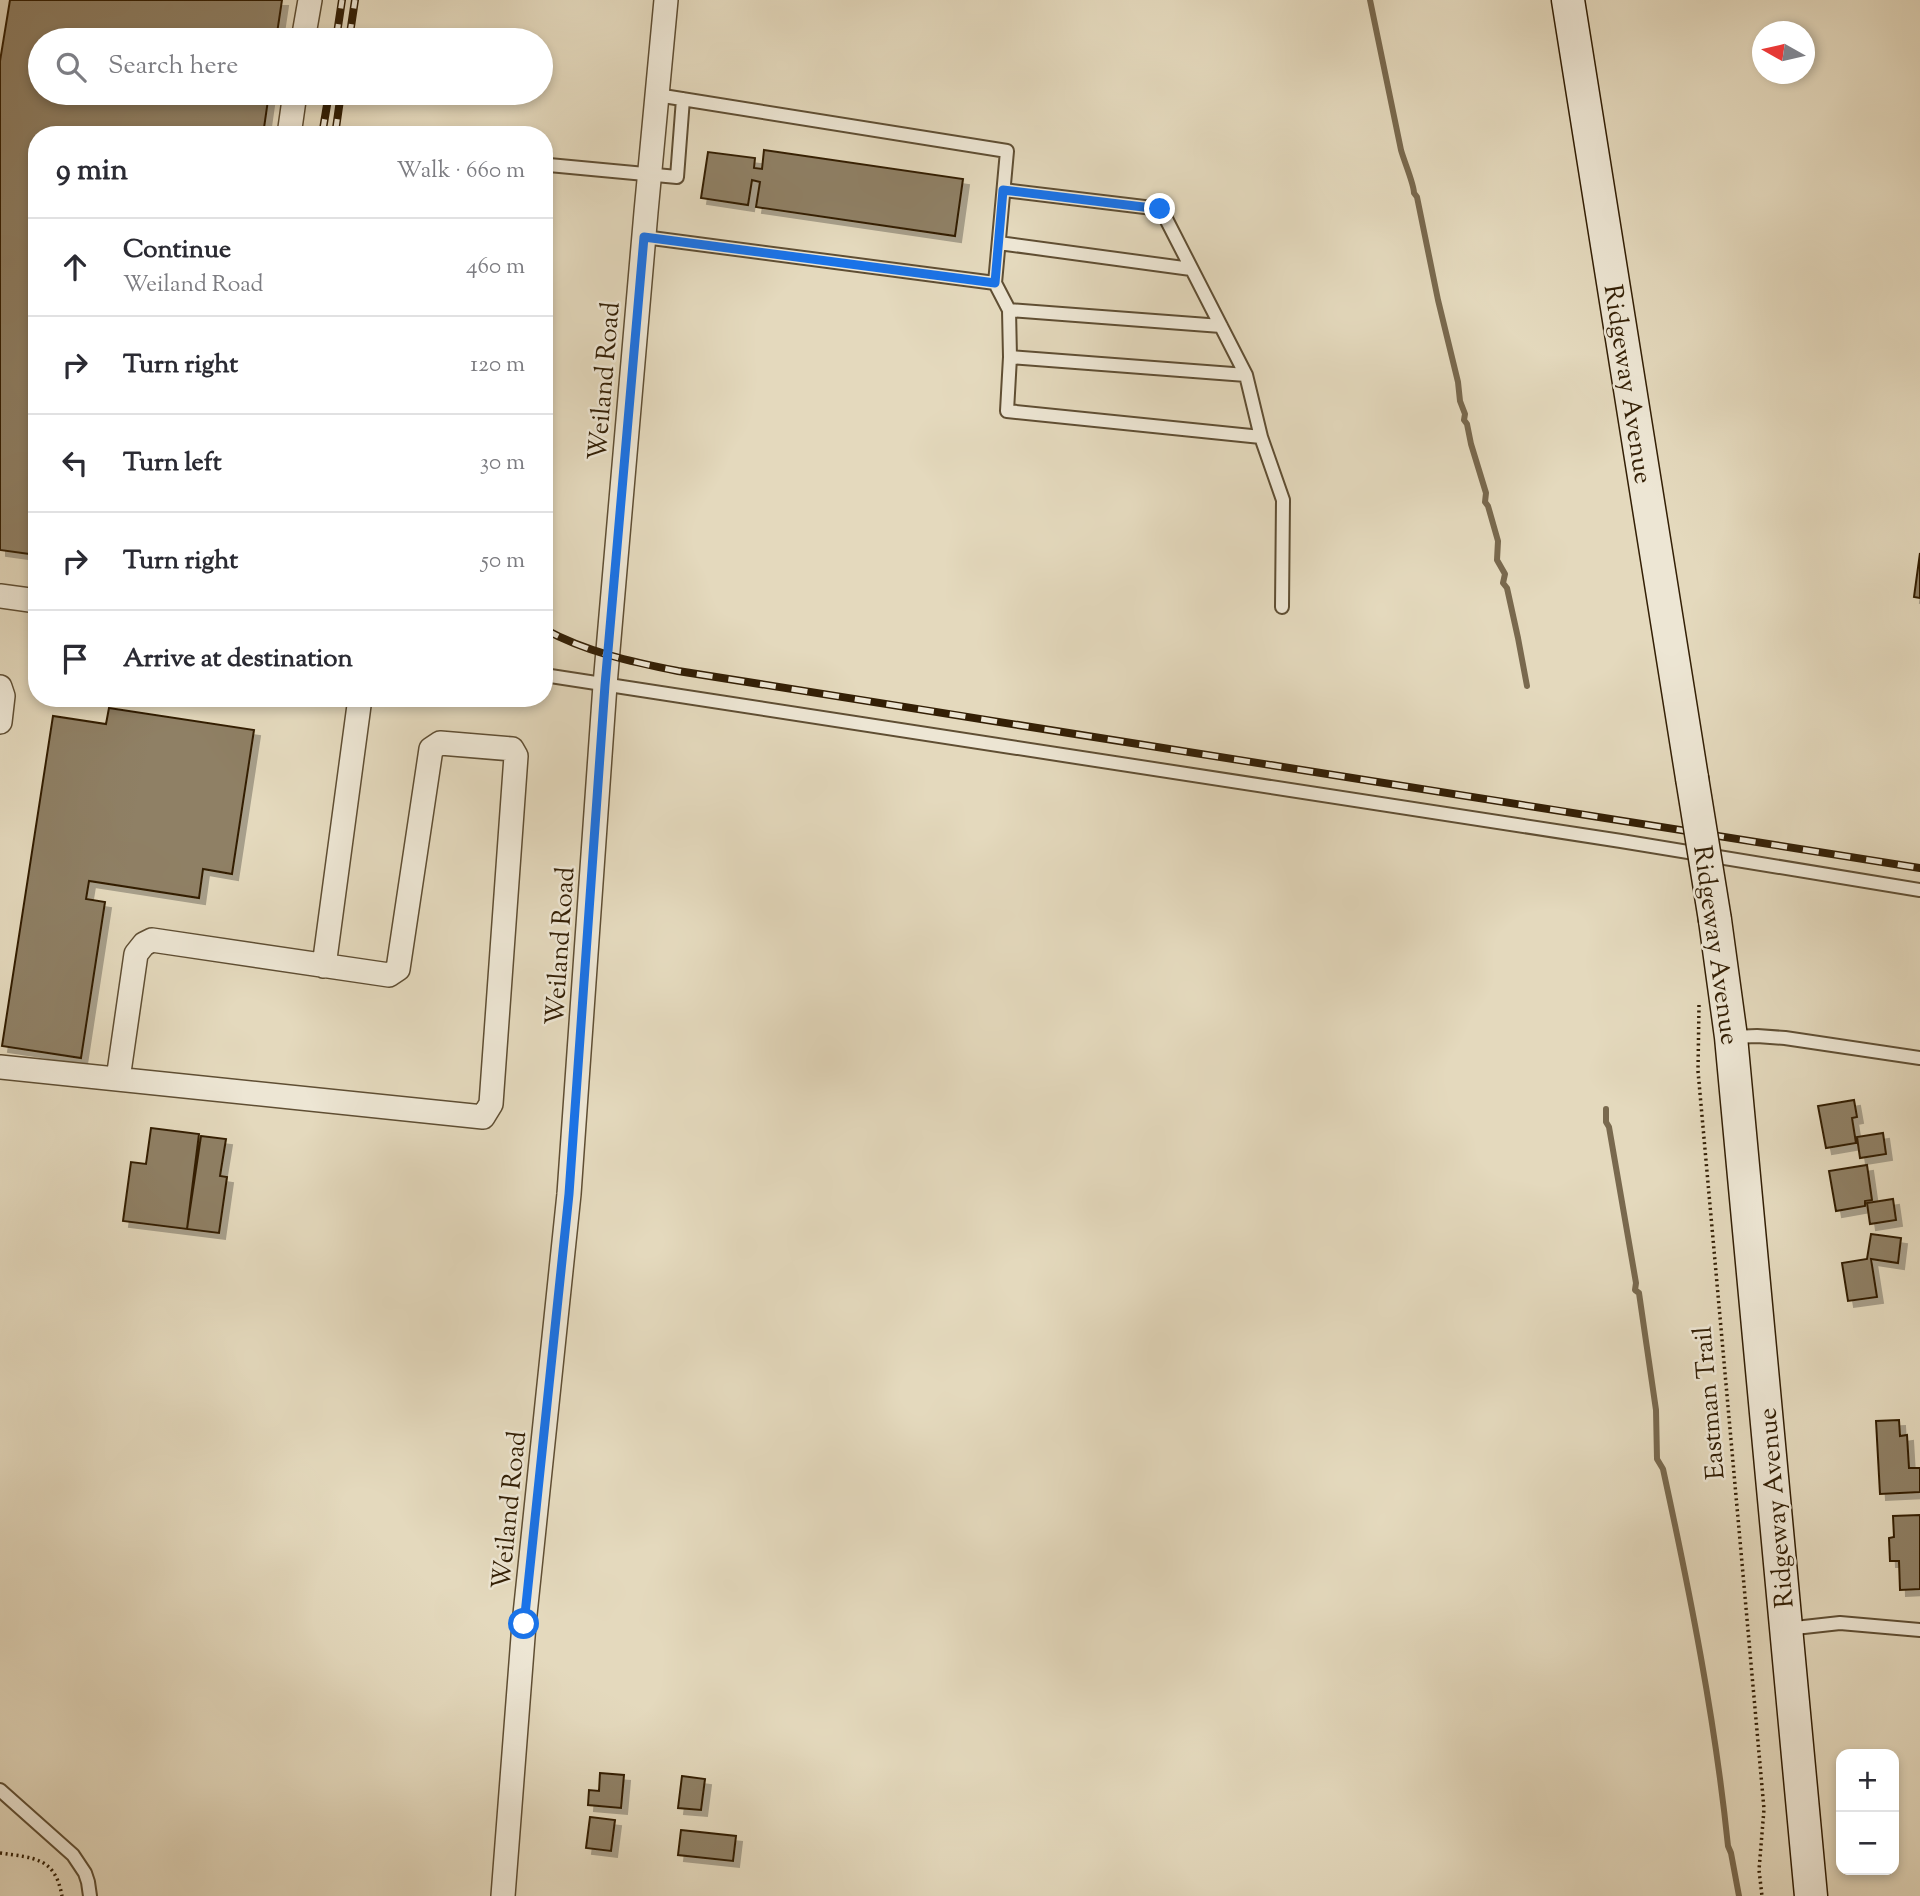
<!DOCTYPE html>
<html lang="en">
<head>
<meta charset="utf-8">
<style>
  :root { --surface:#fff; --page:#f7f7f7; --text:#2b2b33; --muted:#7c7c81; --line:#e1e1e2 }
  body { margin:0; font-family:"Sorts Mill Goudy",serif; background:var(--page); color:var(--text) }
  .controls { position:absolute; right:21px; bottom:21px; display:grid; overflow:hidden; border-radius:14px; box-shadow:0 4px 10px #0003 }
  .controls button { width:63px; height:63px; display:grid; place-items:center; padding:0; border:0; border-bottom:2px solid var(--line); background:var(--surface); color:var(--text); font:35px sans-serif }
  .compass { position:absolute; left:1752px; top:21px; width:63px; height:63px; border-radius:50%; background:var(--surface); box-shadow:0 4px 10px #0003; rotate:278deg }
  .stop { position:absolute; width:21px; height:21px; margin:-16px; border:5px solid #1a73e8; border-radius:50%; background:#fff }
  .stop.end { background:#1a73e8; border-color:#fff; box-shadow:0 2px 7px #0008 }
  .list { margin:0; padding:0; list-style:none }
  h2 { display:flex; justify-content:space-between; align-items:center; height:91px; margin:0; padding:0 28px; font-size:30px }
  h2 small { font-size:23px; font-weight:400; color:var(--muted) }
  .list li { display:grid; grid-template-columns:46px 1fr auto; gap:21px; align-items:center; box-sizing:border-box; height:98px; padding:0 28px; border-top:2px solid var(--line) }
  .list b { display:block; font-size:26px; white-space:nowrap }
  .list p { margin:0; font-size:23px; white-space:nowrap; color:var(--muted) }
  .list em { font-size:23px; font-style:normal; color:var(--muted) }
  .icon { flex:none; width:38px; height:38px; fill:none; stroke:currentColor; stroke-width:2; stroke-linecap:round; stroke-linejoin:round }
  .map { position:relative; flex:none; width:1920px; height:1896px; overflow:hidden }
  .search { position:absolute; background:var(--surface); box-shadow:0 4px 10px #0003; left:28px; top:28px; width:525px; height:77px; display:flex; align-items:center; gap:18px; box-sizing:border-box; padding:0 24px; border-radius:38px; color:var(--muted); font-size:26px }
  .panel { position:absolute; background:var(--surface); box-shadow:0 4px 10px #0003; left:28px; top:126px; width:525px; height:581px; border-radius:28px }
  .map>svg:first-child { display:block }
</style>
</head>
<body>
<div class="map">
<svg width="1920" height="1896" viewBox="0 0 1920 1896">
  <defs>
    <filter id="shadow"><feDropShadow dx="6" dy="6" stdDeviation="0" flood-color="#0004"/></filter>
  </defs>
  <rect width="100%" height="100%" fill="#e4d9bd"/>
  <filter id="stains"><feTurbulence type="fractalNoise" baseFrequency=".00286" numOctaves="4"/><feColorMatrix values="0 0 0 0 .2 0 0 0 0 .09 0 0 0 0 .02 0 0 0 .5 -.17"/></filter>
  <radialGradient id="worn" r=".72"><stop offset=".6" stop-color="#630" stop-opacity="0"/><stop offset="1" stop-color="#630" stop-opacity=".3"/></radialGradient>
  <g fill="none" stroke-linecap="round" stroke-linejoin="round">
    <path stroke="#79694e" stroke-width="6" d="M1370,0L1401,150C1404,161 1414,184 1414,193L1417,197L1438,300L1458,382L1460,401L1465,414L1464,420L1467,424L1471,444L1486,493L1485,502L1488,506L1498,541L1497,560L1505,574L1503,583L1507,588L1518,638L1527,686
      M1606,1109V1122L1609,1127L1636,1283L1635,1290L1639,1293L1656,1410L1657,1459L1663,1469C1690,1593 1715,1719 1728,1846L1731,1853L1739,1896"/>
  </g>
  <path fill="#8f8065" stroke="#331f05" stroke-width="2" filter="url(#shadow)" d="M10,0H282L276,40H40V93H269L263,135H37V555L0,550V61Z
    M764,150L963,179L955,236L756,207L760,182L752,180L748,205L701,198L708,152L755,158L754,168L762,169Z
    M1920,553V598L1914,597Z
    M109,708L254,730L232,874L203,869L199,898L89,881L86,899L105,902L81,1058L2,1046L53,716L106,724Z
    M1854,1100L1857,1117L1852,1118L1856,1143L1826,1148L1818,1106Z
    M151,1128L199,1134L187,1229L123,1221L131,1162L146,1164Z
    M1883,1133L1886,1154L1860,1158L1857,1137Z
    M201,1136L226,1139L220,1176L227,1177L219,1233L187,1229Z
    M1867,1165L1872,1200L1865,1201V1206L1836,1211L1829,1171Z
    M1893,1199L1896,1220L1870,1224L1867,1203Z
    M1871,1234L1901,1238L1898,1263L1871,1259L1877,1297L1848,1301L1842,1263L1867,1259Z
    M1899,1420L1900,1436L1907,1435L1909,1468H1920V1492L1880,1494L1876,1421Z
    M1920,1515V1589L1900,1590L1899,1561H1890L1889,1538L1894,1537L1893,1516Z
    M600,1773L624,1775L621,1808L588,1805L589,1790L599,1791Z
    M682,1776L705,1779L701,1810L678,1808Z
    M590,1817L615,1820L611,1851L586,1848Z
    M681,1830L736,1836L733,1861L678,1855Z"/>
  <g fill="none" stroke-linecap="round" stroke-linejoin="round">
    <g stroke="#5f4e33" stroke-width="16">
      <path id="service" d="M657,95L1007,151L995,283L1009,310L1010,357L1007,411L1261,437
        M549,165L677,177L683,99
        M1004,190L1161,209L1246,375L1261,437L1283,500L1282,607
        M644,237L995,283
        M999,243L1191,269
        M1009,310L1221,326
        M1010,357L1246,375
        M544,675L1621,841L1920,890
        M1733,1037L1757,1036L1785,1038L1920,1058
        M1786,1629L1840,1623L1920,1630
        M0,1790L73,1855L85,1873L88,1882L90,1896"/>
    </g>
    <g stroke="#5f4e33" stroke-width="26">
      <path id="minor" d="M303,40L310,0
        M289,135L295,93
        M0,596L37,601
        M0,687L3,696L0,722
        M324,966L360,698
        M0,1067L483,1117L491,1104L516,756L512,749L440,743L431,749L398,969L389,975L152,940L144,944L136,954L118,1079
        M503,1896L524,1624L569,1194L605,685L646,212L666,0"/>
    </g>
    <g stroke="#331f05" stroke-width="35">
      <path id="secondary" d="M1568,0L1692,778
        M1715,920L1731,1037L1811,1896"/>
    </g>
    <path stroke="#331f05" stroke-width="3.5" stroke-dasharray="2 3.5" stroke-linecap="butt" d="M1699,1005L1698,1071L1764,1809L1759,1870L1762,1896
      M0,1853C34,1858 55,1857 62,1896"/>
    <use href="#service" stroke="#ede6d4" stroke-width="12"/>
    <use href="#minor" stroke="#ede6d4" stroke-width="23"/>
    <use href="#secondary" stroke="#ede6d4" stroke-width="32"/>
    <g stroke="#331f05" stroke-width="8">
      <path id="rail" d="M336,40L342,0
        M349,40L355,0
        M322,135L329,93
        M335,135L341,93
        M544,629C586,652 632,662 678,671L1920,868"/>
    </g>
    <use href="#rail" stroke="#ede6d4" stroke-width="5" stroke-dasharray="16" stroke-linecap="butt"/>
    <g stroke="#331f05" stroke-width="35" stroke-linecap="butt">
      <path id="secondary-bridge" d="M1692,778L1715,920"/>
    </g>
    <use href="#secondary-bridge" stroke="#ede6d4" stroke-width="32"/>
  </g>
  <g fill="none" stroke-linecap="round" stroke-linejoin="round">
    <path stroke="#1a73e8" stroke-width="9" d="M524,1624L569,1194L605,685L644,237L995,283L1003,190L1160,209"/>
  </g>
  <g text-anchor="middle" stroke-width="5" stroke-linejoin="round" paint-order="stroke">
    <g font-size="26" fill="#331f05" stroke="#ede6d4">
      <text transform="translate(603 381) rotate(-85)" y="9">Weiland Road</text>
      <text transform="translate(1629 384) rotate(81)" y="9">Ridgeway Avenue</text>
      <text transform="translate(1717 945) rotate(82)" y="9">Ridgeway Avenue</text>
      <text transform="translate(559 946) rotate(-86)" y="9">Weiland Road</text>
      <text transform="translate(1708 1403) rotate(-95)" y="9">Eastman Trail</text>
      <text transform="translate(1775 1508) rotate(-95)" y="9">Ridgeway Avenue</text>
      <text transform="translate(508 1510) rotate(-84)" y="9">Weiland Road</text>
    </g>
  </g>
  <rect width="100%" height="100%" filter="url(#stains)"/>
  <rect width="100%" height="100%" fill="url(#worn)"/>
</svg>
<div class="controls">
<button>+</button>
<button>−</button>
</div>
<svg class="compass" viewBox="-18 -18 36 36"><path d="M0-13l5 13h-10z" fill="#e53935"/><path d="M0 13l5-13h-10z" fill="#7c7c81"/></svg>
<div class="stop" style="left:524px;top:1624px"></div>
<div class="stop end" style="left:1160px;top:209px"></div>
<div class="search"><svg class="icon" aria-label="search" viewBox="0 0 24 24"><circle cx="10" cy="10" r="6"/><path d="M15 15l6 6"/></svg>Search here</div>
<section class="panel">
<h2>9 min<small>Walk · 660 m</small></h2>
<ul class="list">
<li><svg class="icon" aria-label="ahead" viewBox="0 0 24 24"><path d="M12 20V5M6 11l6-6 6 6"/></svg><div><b>Continue</b><p>Weiland Road</p></div><em>460 m</em></li>
<li><svg class="icon" aria-label="right" viewBox="0 0 24 24"><path d="M7 20v-9h11M14 6l5 5-5 5"/></svg><div><b>Turn right</b></div><em>120 m</em></li>
<li><svg class="icon" aria-label="left" viewBox="0 0 24 24"><path d="M17 20v-9H6M10 6l-5 5 5 5"/></svg><div><b>Turn left</b></div><em>30 m</em></li>
<li><svg class="icon" aria-label="right" viewBox="0 0 24 24"><path d="M7 20v-9h11M14 6l5 5-5 5"/></svg><div><b>Turn right</b></div><em>50 m</em></li>
<li><svg class="icon" aria-label="arrive" viewBox="0 0 24 24"><path d="M6 21V4h12l-3 4 3 4H6"/></svg><div><b>Arrive at destination</b></div></li>
</ul>
</section>
</div>
</body>
</html>
